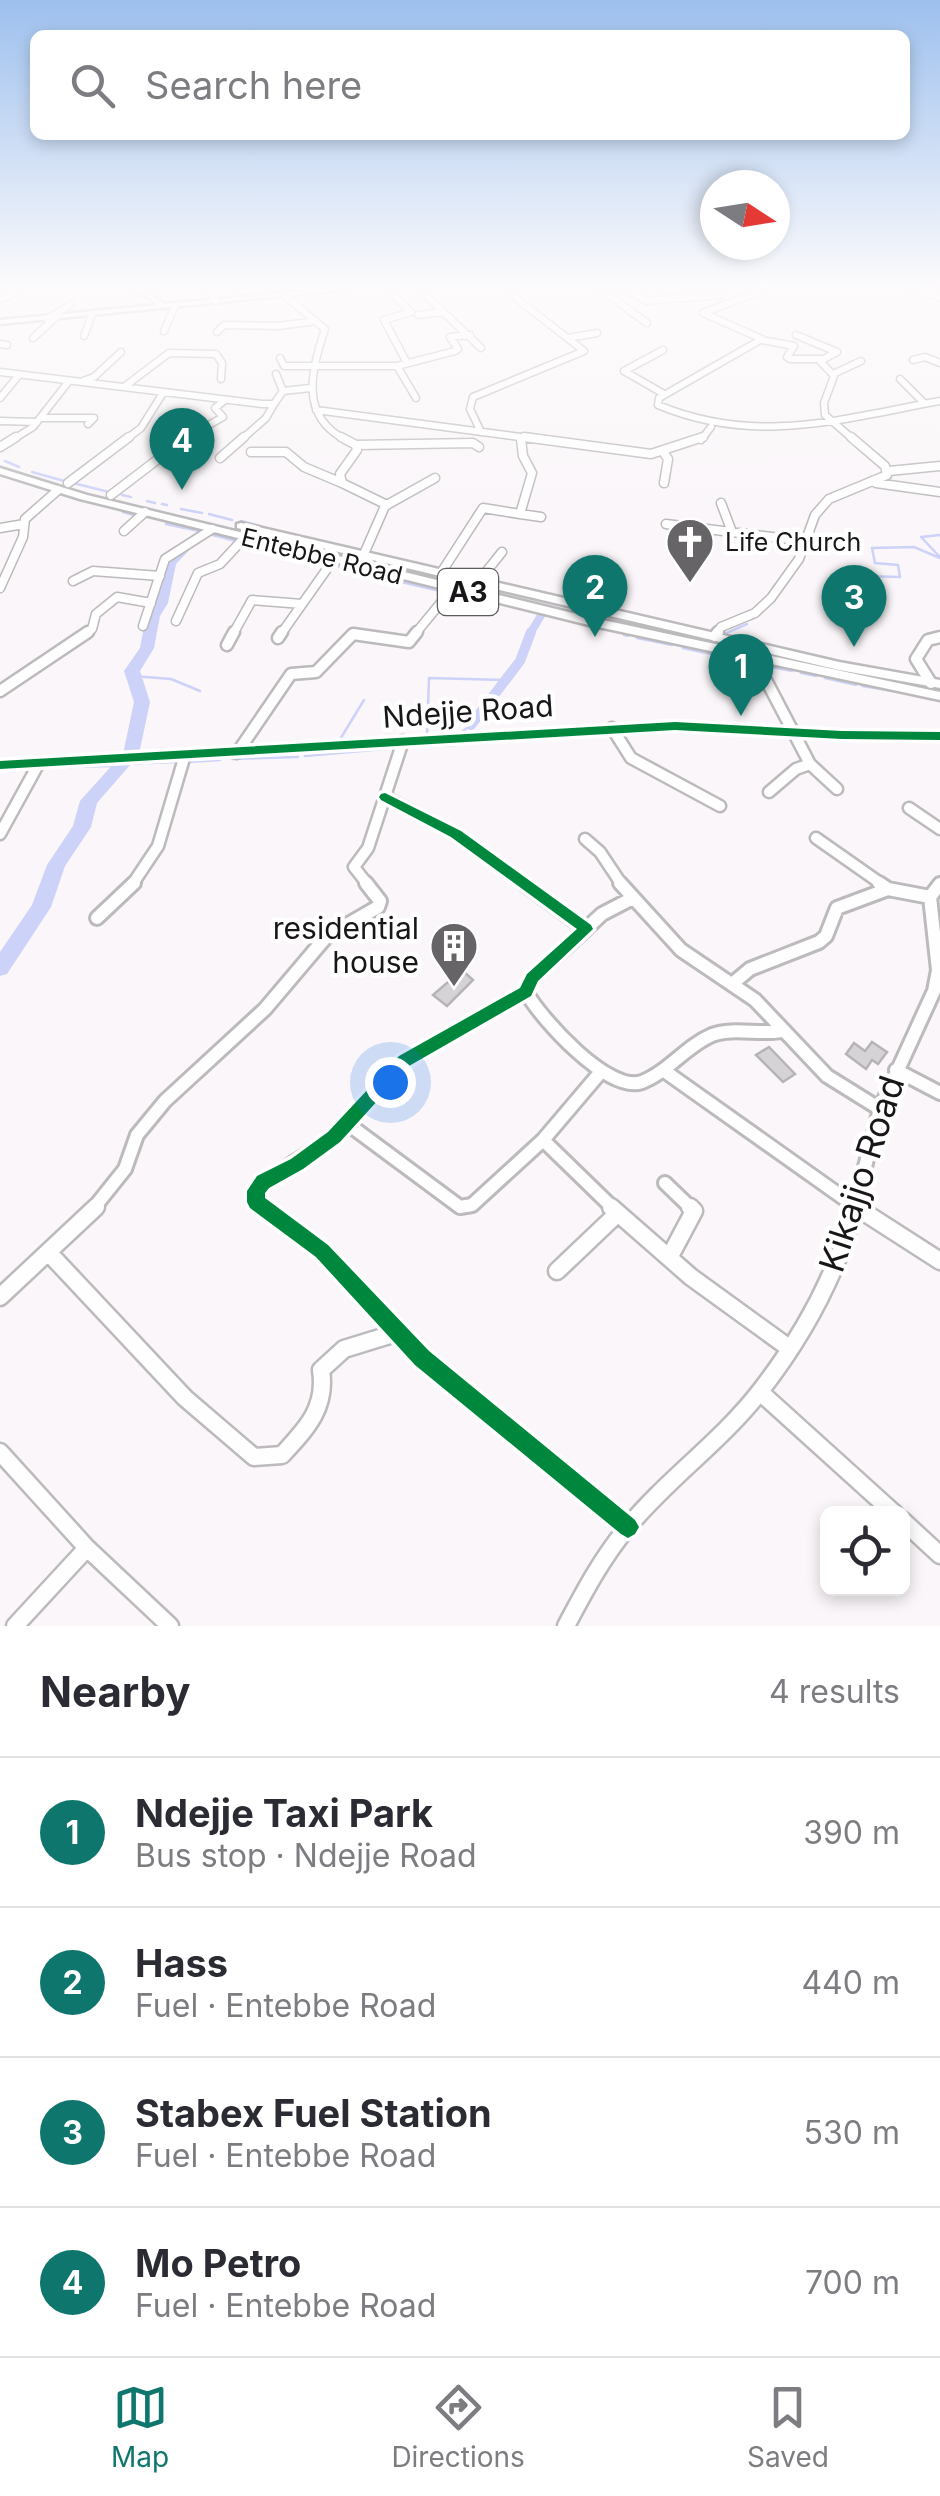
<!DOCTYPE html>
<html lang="en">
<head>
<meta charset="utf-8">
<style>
  :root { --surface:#fff; --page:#f2f2f3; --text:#2b2b33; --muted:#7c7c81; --line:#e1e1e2; --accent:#0f766e }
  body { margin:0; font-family:Inter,sans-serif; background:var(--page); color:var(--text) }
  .controls { position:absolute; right:30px; bottom:30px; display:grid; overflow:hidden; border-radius:15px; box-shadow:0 5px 15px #0003 }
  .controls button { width:90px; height:90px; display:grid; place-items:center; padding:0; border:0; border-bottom:2px solid var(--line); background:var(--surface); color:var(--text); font:50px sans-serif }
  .compass { position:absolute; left:700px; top:170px; width:90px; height:90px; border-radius:50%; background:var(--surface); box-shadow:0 5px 15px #0003; rotate:102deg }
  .you { position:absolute; left:390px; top:1082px; width:35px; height:35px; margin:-25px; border:8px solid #fff; border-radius:50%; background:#1a73e8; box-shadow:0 0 0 15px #1a73e833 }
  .badge { display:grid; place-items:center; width:65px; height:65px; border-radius:50%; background:var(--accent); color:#fff; font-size:32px; font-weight:700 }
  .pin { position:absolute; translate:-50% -82px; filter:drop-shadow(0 2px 5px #0008) }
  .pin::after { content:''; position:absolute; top:52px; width:35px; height:30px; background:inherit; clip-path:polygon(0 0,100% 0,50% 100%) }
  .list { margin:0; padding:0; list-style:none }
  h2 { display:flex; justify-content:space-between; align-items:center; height:130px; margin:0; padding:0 40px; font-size:42px }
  h2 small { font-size:32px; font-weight:400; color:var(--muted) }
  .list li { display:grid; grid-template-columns:65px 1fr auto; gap:30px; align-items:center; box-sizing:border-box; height:150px; padding:0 40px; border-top:2px solid var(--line) }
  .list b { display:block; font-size:38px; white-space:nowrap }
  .list p { margin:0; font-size:32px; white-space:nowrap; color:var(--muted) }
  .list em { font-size:32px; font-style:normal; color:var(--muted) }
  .icon { flex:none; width:55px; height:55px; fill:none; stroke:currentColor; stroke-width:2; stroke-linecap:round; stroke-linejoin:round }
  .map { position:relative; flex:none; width:940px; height:1626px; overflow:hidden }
  .search { position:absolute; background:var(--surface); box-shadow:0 5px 15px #0003; left:30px; right:30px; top:30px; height:110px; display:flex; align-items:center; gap:25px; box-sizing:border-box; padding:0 35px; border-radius:15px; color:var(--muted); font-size:38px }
  .sheet { height:730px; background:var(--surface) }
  nav { display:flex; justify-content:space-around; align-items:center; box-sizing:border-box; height:140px; border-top:2px solid var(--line); background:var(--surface); font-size:28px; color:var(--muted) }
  nav a { display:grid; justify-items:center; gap:5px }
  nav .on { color:var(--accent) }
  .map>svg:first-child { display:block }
</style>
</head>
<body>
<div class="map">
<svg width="940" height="1626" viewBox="0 0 940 1626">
  <rect width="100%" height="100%" fill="#faf6f9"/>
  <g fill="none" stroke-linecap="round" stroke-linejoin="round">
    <path stroke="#cdd2f8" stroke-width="2.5" d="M5,461L19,467
      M32,472L64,481
      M73,483L109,492
      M122,495L131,497
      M147,501L155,503
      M162,504L167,505
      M181,509L202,513
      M123,512L134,515
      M209,514L232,520
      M241,521L260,526
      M166,524L199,531
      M266,528L271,530
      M209,534L236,541
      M296,536L315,540
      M323,542L357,549
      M244,543L262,548
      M278,552L283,553
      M368,552L415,563
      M939,556L921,537L940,535
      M299,558L325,563
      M336,566L347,569
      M447,571L475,577
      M356,572L373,575
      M380,577L444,592
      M827,590L852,586L848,581L858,576L900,577L898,565L875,563L872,548L914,547L940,558
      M454,595L481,598
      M752,619L774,601
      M624,635L628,636
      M722,635L747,624
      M637,638L672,645
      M683,648L752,663
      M766,666L792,671
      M801,673L816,676
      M133,676L171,679L200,691
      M825,678L856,685
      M862,686L893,691
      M930,699L940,700
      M701,722H714
      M625,724L637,723
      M591,725L615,724
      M550,729L583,726
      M502,732L540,730
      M649,732H686
      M694,732H705
      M621,734L639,733
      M465,735L463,731L471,725
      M570,736L609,734
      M408,737L427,736L429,678L504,680
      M518,739L533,738
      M339,741L364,700
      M314,743L356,741
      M468,744L508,741
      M407,747L457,745
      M305,756L396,748
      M43,758L62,757
      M232,759L298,757
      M2,760L37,758
      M187,762L220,760
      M149,763L177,762
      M135,764L144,763
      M68,767L113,766"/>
    <path stroke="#cdd2f8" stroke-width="8" d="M530,634L543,612"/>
    <path stroke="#cdd2f8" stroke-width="10" d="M471,725L520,661L531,632"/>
    <path fill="#cdd2f8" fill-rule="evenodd" d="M190,539L196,543L176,564L168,603L160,616L154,648L140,671L150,702L139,754L131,759L125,758L123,754L134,702L124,671L140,648L146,616L154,603L163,563L185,540Z
      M122,760L130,765L97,803L91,827L65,866L51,907L7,974L0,976V952L32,905L47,865L73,826L80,801L116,761Z"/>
  </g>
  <path fill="#d6d3d6" stroke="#b6b4b6" stroke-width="2.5" d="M462,970L473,980L447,1006L433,995Z
    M872,1042L887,1052L878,1064L872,1060L866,1069L846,1054L854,1043L865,1051Z
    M769,1047L795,1074L783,1082L756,1055Z"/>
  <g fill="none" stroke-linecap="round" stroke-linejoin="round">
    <g stroke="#bcbabc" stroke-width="9">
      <path id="street-far4" d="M207,288L216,301
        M385,288L411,312
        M418,288L481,348
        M599,288L647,323
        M624,288L647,301L720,295
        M908,288L940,297
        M284,295L325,329C312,369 298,416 346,440
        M0,299L19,292
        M703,313L762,339L659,398L658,405C756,446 840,419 940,401
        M703,313L769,288
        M418,315L444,312
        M47,319L70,305
        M164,331L175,306
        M217,332L224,325L278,326L316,321
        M796,335L837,352
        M84,336L92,314
        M33,338L55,318
        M568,338L597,333
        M762,340L794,346L787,357L790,359H821
        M0,344L7,345
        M663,350L624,371L664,394
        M837,352L820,361L834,376L824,403L825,415L854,440
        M280,358L284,366H397L455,351L458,349L450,337L470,335
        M913,360L925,357L940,363
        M407,363L384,320L411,312
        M397,366L416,398
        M0,372L262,404H274L283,391L310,388
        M276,374L283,391
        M833,374L861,361
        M900,379L924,403
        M83,381L94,377L121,352
        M124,387L169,353L216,354L222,363L221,379
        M0,398L19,375
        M316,410L543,440
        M40,418H94L88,424
        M0,421L37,422
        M481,432L470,409L473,397L584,351L503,288
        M12,440L33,427L69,381
        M125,440L141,428L163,393
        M182,440L223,417L215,408L224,401
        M241,440L266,418L274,404
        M701,440L711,427"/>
    </g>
    <g stroke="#bcbabc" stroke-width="11">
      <path id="street-far3" d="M341,437L356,445L357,450L340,474L342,483L387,505
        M524,437L651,454L703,437
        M521,439L523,456L532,473L520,514L541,517
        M356,445L473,443L479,447
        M0,447L16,437
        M251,452H286L304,467L342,483
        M664,453L668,459L664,483
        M220,458L244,437
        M889,471L940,466
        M68,483L129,437
        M876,483L940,492
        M111,495L187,437
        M721,503L732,532
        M666,524L805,541
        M0,528L24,524
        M124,531L145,512
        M364,554L385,506L435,478
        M441,573L483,508L520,514
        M73,581L93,571L160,576
        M478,582L502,552
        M0,588L23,537L25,519L58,490
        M176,621L198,573L220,564L245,537
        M143,626L165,559L212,529
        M84,634L92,629L96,614L117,597L151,603
        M233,634L252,600L302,604
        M281,634L334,559
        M415,634L453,588
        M716,634L721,627L755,613L771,598L799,559L815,515L829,499L887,475L885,466L851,437"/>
    </g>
    <g stroke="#bcbabc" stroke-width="15">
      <path id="street-far2" d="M715,636L718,632
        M278,638L282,632
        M227,645L234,632
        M755,659L810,764L837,789
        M931,683L916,659L928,640L940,637
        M0,691L88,632
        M612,728L631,758L720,806
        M237,753L291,674L316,672L353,634L409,642L417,632
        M769,792L796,769L810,764
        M385,797L456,834L526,885
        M909,808L940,829
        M0,834L39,763
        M816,838L883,885
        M585,839L600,852L622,885
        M132,885L158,846L185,755
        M368,885L354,867L368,848L403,741"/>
    </g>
    <g stroke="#bcbabc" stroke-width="18">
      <path id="street-far1" d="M620,883L681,950L755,1000L827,1076L880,1109
        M879,883L888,889
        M97,918L134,883
        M586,929L602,914L631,899
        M732,984L750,969L819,942L826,936L837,908L888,889L930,897
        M526,992C541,1019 609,1094 642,1082C668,1072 686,1046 712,1035C733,1027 759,1035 781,1031
        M663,1070L859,1209
        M896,1070L940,1093
        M599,1074L543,1140L614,1209
        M348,1124L460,1207L472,1205L543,1140
        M665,1183L692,1209
        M93,1209L125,1169L137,1135L165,1101L265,1009L326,937L378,907L380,901L366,883
        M266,1209L256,1202V1191L263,1182L334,1137L404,1061L526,992L532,978L586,929L523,883
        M854,1209L880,1109L934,991L938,970L930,897L940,884"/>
    </g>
    <g stroke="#bcbabc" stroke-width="21">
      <path id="street" d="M262,1207L322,1251L422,1358L628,1527
        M611,1207L691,1277L789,1348
        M856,1207L940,1261
        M48,1252L185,1398L254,1457L282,1455C306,1429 327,1408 321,1370L344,1349L396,1333
        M669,1258L694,1211L690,1207
        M557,1271L618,1213
        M0,1297L96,1207
        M760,1392L895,1514
        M0,1452L87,1548L170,1626
        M902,1520L940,1555
        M15,1626L87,1548
        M566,1626C584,1592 602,1558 627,1528C667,1479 722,1441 761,1390C803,1336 837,1273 855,1207"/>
    </g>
    <g stroke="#bcbabc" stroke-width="5">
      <path id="secondary" d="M122,288C138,288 152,294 164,304L340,288H363L0,324V320L157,305L150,298Z
        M675,722L842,731L940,732V740L842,739L675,730L0,769V761Z"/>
    </g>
    <g stroke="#bcbabc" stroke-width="5">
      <path id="primary" d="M0,468L87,495L589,617L940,692V700L589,625L80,499L0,474Z
        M241,523L839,662L940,680V688L839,670L237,528V524Z"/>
    </g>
    <use href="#street-far4" stroke="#fefefe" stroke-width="6"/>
    <use href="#street-far3" stroke="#fefefe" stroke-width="8"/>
    <use href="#street-far2" stroke="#fefefe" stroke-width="10"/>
    <use href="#street-far1" stroke="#fefefe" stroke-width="12"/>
    <use href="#street" stroke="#fefefe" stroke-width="16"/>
    <use href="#secondary" fill="#fefefe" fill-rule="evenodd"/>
    <use href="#primary" fill="#fefefe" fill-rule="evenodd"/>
    <g stroke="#fff" stroke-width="7">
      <path id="cycleway" d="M675,722L842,731L940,732V740L842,739L675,730L0,769V761Z
        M385,793L461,831L591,925L593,929L538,981L531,996L409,1066L340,1142L303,1169L269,1188L265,1193V1198L328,1245L429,1351L635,1520L639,1527L635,1534L628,1538L621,1534L415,1365L316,1257L250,1208L247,1202V1191L257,1176L291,1159L328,1132L399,1056L520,988L527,974L577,929L451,837L381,800L379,797L381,794Z"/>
    </g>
    <use href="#cycleway" fill="#00873e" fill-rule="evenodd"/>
  </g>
  <linearGradient id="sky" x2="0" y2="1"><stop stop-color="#9dc0ee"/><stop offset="0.56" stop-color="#fdfbfc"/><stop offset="1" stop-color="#fdfbfc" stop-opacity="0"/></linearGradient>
  <rect width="940" height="515" fill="url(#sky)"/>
  <defs>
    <g id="church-pin" transform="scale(2.5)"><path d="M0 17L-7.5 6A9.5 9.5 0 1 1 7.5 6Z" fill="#676467" stroke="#fff"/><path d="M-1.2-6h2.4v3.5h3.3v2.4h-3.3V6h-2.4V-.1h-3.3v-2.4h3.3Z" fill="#fff"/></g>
    <g id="building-pin" transform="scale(2.5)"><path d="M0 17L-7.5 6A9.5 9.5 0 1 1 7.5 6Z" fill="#676467" stroke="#fff"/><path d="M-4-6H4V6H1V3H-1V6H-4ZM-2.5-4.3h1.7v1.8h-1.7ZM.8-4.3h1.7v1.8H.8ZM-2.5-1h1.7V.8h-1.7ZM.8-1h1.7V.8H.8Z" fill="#fff"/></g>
  </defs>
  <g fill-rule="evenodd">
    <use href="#church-pin" x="690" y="542"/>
    <use href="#building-pin" x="454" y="946"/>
  </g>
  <g text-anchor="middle" stroke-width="9" stroke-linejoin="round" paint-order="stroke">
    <g font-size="25" fill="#181618" stroke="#fff" text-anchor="start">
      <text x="725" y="551">Life Church</text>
    </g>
    <g font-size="25" fill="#181618" stroke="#fff">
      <text transform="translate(322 556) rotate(14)" y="9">Entebbe Road</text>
    </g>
    <rect fill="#fff" stroke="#5d5c5d" stroke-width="2.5" x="438" y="569" width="60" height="46" rx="8"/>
    <g font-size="28" font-weight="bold" fill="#181618">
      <text x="468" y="602">A3</text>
    </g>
    <g font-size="30" fill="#181618" stroke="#fff">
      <text transform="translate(468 712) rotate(-4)" y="10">Ndejje Road</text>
    </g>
    <g font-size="30" fill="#181618" stroke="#fff" text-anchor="end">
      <text x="419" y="939">residential<tspan x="419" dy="34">house</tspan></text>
    </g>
    <g font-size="35" fill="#181618" stroke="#fff">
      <text transform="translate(862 1174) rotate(-72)" y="12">Kikajjo Road</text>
    </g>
  </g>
</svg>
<div class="controls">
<button><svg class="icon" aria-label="locate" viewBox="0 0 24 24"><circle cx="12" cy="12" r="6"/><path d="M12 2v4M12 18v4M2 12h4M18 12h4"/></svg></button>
</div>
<svg class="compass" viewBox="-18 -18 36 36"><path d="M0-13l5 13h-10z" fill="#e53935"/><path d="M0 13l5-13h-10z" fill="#7c7c81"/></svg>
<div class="you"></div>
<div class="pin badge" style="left:741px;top:716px">1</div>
<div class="pin badge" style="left:595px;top:637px">2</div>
<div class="pin badge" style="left:854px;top:647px">3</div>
<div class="pin badge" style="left:182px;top:490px">4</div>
<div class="search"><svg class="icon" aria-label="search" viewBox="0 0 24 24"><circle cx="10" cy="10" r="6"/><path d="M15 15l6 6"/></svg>Search here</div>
</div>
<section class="sheet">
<h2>Nearby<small>4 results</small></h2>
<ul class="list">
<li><span class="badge">1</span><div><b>Ndejje Taxi Park</b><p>Bus stop · Ndejje Road</p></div><em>390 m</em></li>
<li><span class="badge">2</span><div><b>Hass</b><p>Fuel · Entebbe Road</p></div><em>440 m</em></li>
<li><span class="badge">3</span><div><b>Stabex Fuel Station</b><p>Fuel · Entebbe Road</p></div><em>530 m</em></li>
<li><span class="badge">4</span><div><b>Mo Petro</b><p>Fuel · Entebbe Road</p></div><em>700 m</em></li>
</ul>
</section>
<nav>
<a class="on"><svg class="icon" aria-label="map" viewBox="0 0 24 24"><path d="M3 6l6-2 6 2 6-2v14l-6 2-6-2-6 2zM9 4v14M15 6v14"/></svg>Map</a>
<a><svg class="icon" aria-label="directions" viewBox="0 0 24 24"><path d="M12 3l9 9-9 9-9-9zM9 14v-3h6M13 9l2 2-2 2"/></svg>Directions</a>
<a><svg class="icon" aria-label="saved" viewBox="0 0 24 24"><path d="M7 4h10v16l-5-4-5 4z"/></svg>Saved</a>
</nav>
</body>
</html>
